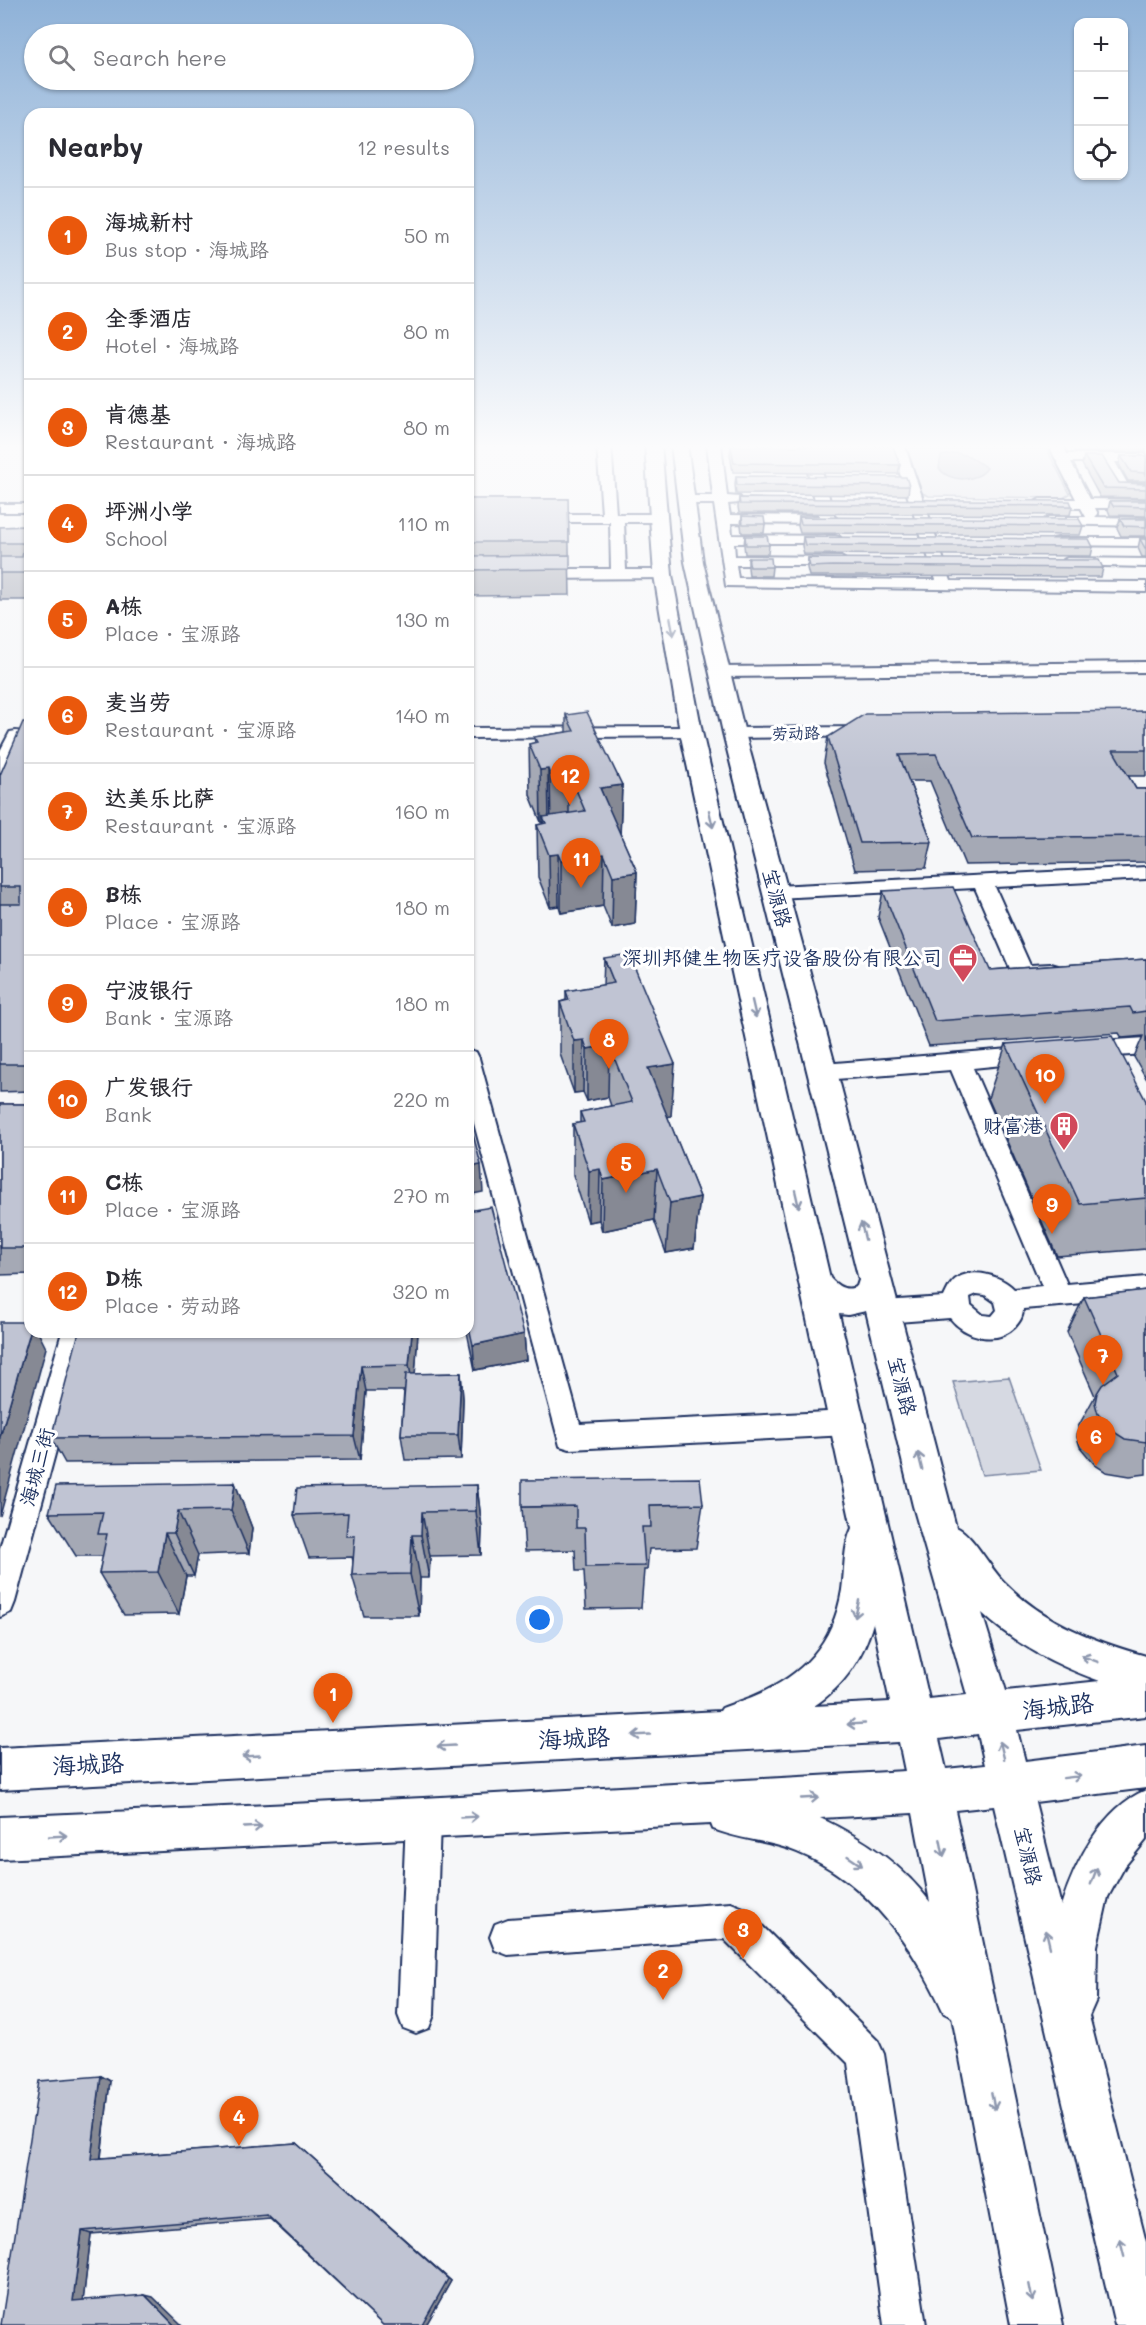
<!DOCTYPE html>
<html lang="en">
<head>
<meta charset="utf-8">
<style>
  :root { --surface:#fff; --page:#f2f2f3; --text:#2b2b33; --muted:#7c7c81; --line:#e1e1e2; --accent:#ea580c }
  body { margin:0; font-family:Mali,"LXGW WenKai TC",sans-serif; background:var(--page); color:var(--text) }
  .controls { position:absolute; right:18px; top:18px; display:grid; overflow:hidden; border-radius:12px; box-shadow:0 2px 4px #0004 }
  .controls button { width:54px; height:54px; display:grid; place-items:center; padding:0; border:0; border-bottom:2px solid var(--line); background:var(--surface); color:var(--text); font:30px sans-serif }
  .you { position:absolute; left:540px; top:1620px; width:21px; height:21px; margin:-15px; border:4px solid #fff; border-radius:50%; background:#1a73e8; box-shadow:0 0 0 9px #1a73e833 }
  .badge { display:grid; place-items:center; width:39px; height:39px; border-radius:50%; background:var(--accent); color:#fff; font-size:20px; font-weight:700 }
  .pin { position:absolute; translate:-50% -50px; filter:drop-shadow(0 2px 3px #0008) }
  .pin::after { content:''; position:absolute; top:32px; width:21px; height:18px; background:inherit; clip-path:polygon(0 0,100% 0,50% 100%) }
  .list { margin:0; padding:0; list-style:none }
  h2 { display:flex; justify-content:space-between; align-items:center; height:78px; margin:0; padding:0 24px; font-size:26px }
  h2 small { font-size:20px; font-weight:400; color:var(--muted) }
  .list li { display:grid; grid-template-columns:39px 1fr auto; gap:18px; align-items:center; box-sizing:border-box; height:96px; padding:0 24px; border-top:2px solid var(--line) }
  .list b { display:block; font-size:22px; white-space:nowrap }
  .list p { margin:0; font-size:20px; white-space:nowrap; color:var(--muted) }
  .list em { font-size:20px; font-style:normal; color:var(--muted) }
  .icon { flex:none; width:33px; height:33px; fill:none; stroke:currentColor; stroke-width:2; stroke-linecap:round; stroke-linejoin:round }
  .map { position:relative; flex:none; width:1146px; height:2325px; overflow:hidden }
  .search { position:absolute; background:var(--surface); box-shadow:0 2px 4px #0004; left:24px; top:24px; width:450px; height:66px; display:flex; align-items:center; gap:15px; box-sizing:border-box; padding:0 21px; border-radius:33px; color:var(--muted); font-size:22px }
  .panel { position:absolute; background:var(--surface); box-shadow:0 2px 4px #0004; left:24px; top:108px; width:450px; height:1230px; border-radius:18px }
  .map>svg:first-child { display:block }
</style>
</head>
<body>
<div class="map">
<svg width="1146" height="2325" viewBox="0 0 1146 2325">
  <rect width="100%" height="100%" fill="#f6f7f9"/>
  <filter id="ink" filterUnits="userSpaceOnUse"><feTurbulence type="fractalNoise" baseFrequency=".0167" numOctaves="2"/><feDisplacementMap in="SourceGraphic" scale="12" xChannelSelector="R" yChannelSelector="G"/><feConvolveMatrix kernelMatrix="1 2 1 2 8 2 1 2 1" color-interpolation-filters="sRGB"/></filter>
  <g filter="url(#ink)">
    <path fill="#d6d9e2" stroke="#7884a0" stroke-width="1.5" d="M905,444H1044L1070,494L1063,498L929,496L922,493Z
      M1009,1377L1041,1470L982,1475L953,1382Z"/>
    <path fill="#a9b0c1" stroke="#707c99" stroke-width="1.5" d="M956,453L969,456L987,468C978,482 949,483 939,468L941,456Z"/>
    <g fill="none" stroke-linecap="round" stroke-linejoin="round">
      <g stroke="#1b2f5e" stroke-width="4">
        <path id="minor" d="M597,444H611L616,514H659L666,518L659,522H624L626,570H663L671,575L668,578L537,579L529,574L537,569H611L610,522H468V514H602Z
          M707,444H721L727,496L740,497L742,500L740,503L728,504L730,515L819,516L801,444H815L834,516L839,520L836,523L837,529L835,532H825L822,524L731,523L732,535L835,536L840,537L842,540L840,543H734L735,556L841,557L848,561L841,565H736L738,578L936,580L890,444H904L951,581L1146,582V592L726,586L714,504H686L679,500L686,496H713Z
          M1048,444H1062L1067,454H1146V462H1115L1127,483H1146V491L1117,490L1101,462H1071L1090,499L1146,500V508H1095L1098,514L1095,517L1146,518V526L1044,524L1042,521L1049,517H1086L1081,508L1040,507L1033,503L1040,499H1076Z
          M0,504H30V512H0Z
          M1058,538H1146V546L1053,545L1051,542L1053,539Z
          M1067,558L1146,559V567L1062,565L1060,562Z
          M1146,662V672L719,677L711,672L719,667Z
          M691,727L697,728L700,732L697,736L468,738V728Z
          M868,727L874,728L877,732L874,736L734,738L728,737L725,733L728,729L734,728Z
          M16,731L22,732L25,736L9,770L6,774L0,775V751L10,732Z
          M1146,867V879L995,887L1030,965L1051,964L1058,966L1062,971L1058,976C1045,980 1029,982 1016,978L1012,973L975,888L776,898L769,896L766,892L769,888L776,886Z
          M1146,1038V1054L1085,1058L1077,1056L1074,1050L1077,1044L1085,1042Z
          M1033,1047L1041,1049L1044,1055L1041,1061L973,1068L1067,1284L1146,1277V1299L1023,1309C1023,1317 1020,1321 1015,1327C996,1346 965,1337 950,1318L884,1323L875,1320L871,1312L875,1304L884,1301L944,1297C946,1293 948,1288 951,1284C965,1265 1000,1274 1014,1289L1042,1286L951,1070L823,1080L815,1078L812,1072L815,1066L823,1064ZM977,1294L985,1295L995,1302L997,1310L992,1316L983,1315L971,1305L970,1297Z
          M468,1050L476,1052L479,1058L580,1424L848,1411L858,1414L862,1423L858,1432L848,1435L570,1449L560,1446L468,1101Z
          M62,1332H88L15,1602L11,1612L0,1617V1548Z
          M423,1802L435,1807L440,1819L434,2015L429,2028L416,2033L403,2028L398,2015L406,1819L411,1807Z
          M731,1903L744,1908L878,2041L884,2054L926,2325H884L848,2063L724,1939L508,1955L495,1950L490,1937L495,1924L508,1919Z"/>
      </g>
      <g stroke="#1b2f5e" stroke-width="4">
        <path id="major" d="M645,444H661L672,575L702,732L830,1278C838,1287 847,1292 857,1286L859,1280L723,733L685,562L671,444H687L703,562L745,733L837,1072L956,1527C972,1533 989,1567 1004,1582C1043,1622 1093,1641 1146,1656V1716L1017,1730L1025,1761L1146,1746V1788L1035,1802L1061,1906C1075,1862 1102,1808 1146,1790V1840L1125,1866L1108,1897L1097,1946L1096,2000L1089,2016L1146,2242V2325H1115L994,1806L955,1810L1063,2325H1011L952,2017L944,2013C913,1945 868,1881 797,1852C769,1840 740,1840 713,1829L711,1824L0,1859V1817L423,1798L905,1771L899,1742L0,1790V1748L720,1711L722,1708C732,1704 742,1701 752,1697C802,1676 833,1645 842,1590C845,1569 843,1547 852,1528L680,732L654,575ZM866,1311L913,1506L967,1695L929,1699L839,1314L848,1315ZM982,1613C1016,1645 1056,1665 1100,1681L1006,1691ZM873,1623L890,1702L814,1706C844,1686 863,1658 873,1623ZM978,1734L985,1765L946,1769L939,1739ZM913,1813L930,1902C902,1864 863,1838 820,1818Z"/>
      </g>
      <use href="#minor" fill="#fff" fill-rule="evenodd"/>
      <use href="#major" fill="#fff" fill-rule="evenodd"/>
    </g>
    <path fill="#a5a9b5" stroke="#1b2f5e" stroke-width="1.5" d="M1071,444H1146V452H1075Z
      M731,446L900,465L898,474L733,472L730,454Z
      M1084,456L1119,483L1146,484V498L1100,497L1082,464Z
      M1121,456H1146V481H1128L1119,464Z
      M736,476L909,486L908,495L736,494L735,484Z
      M739,498L1072,506L1070,515L739,513L738,507Z
      M468,499H568L570,595L468,596Z
      M1110,501H1146V516L1110,515L1108,510Z
      M742,516L765,524L764,533H742L741,525Z
      M799,517L1083,526L1080,535L800,533L798,526Z
      M1120,519H1146V536H1121L1117,528Z
      M30,526V600H0V527Z
      M745,536L769,545L768,554H745L744,545Z
      M803,537L1093,547L1091,556L804,554L802,546Z
      M1140,539H1146V557H1142L1138,548Z
      M748,558L772,567L771,576H749L748,567Z
      M808,558L1103,568L1101,577L831,576H809L807,568Z
      M1146,711V776H1128L1136,789H1146V862L965,865L930,781H909L932,842L926,868L855,870L824,763L828,737Z
      M566,715L622,785L620,834L637,872L635,924L612,928L603,906L561,913L559,906L550,907L538,877L537,825L543,824V822H541L530,795L529,744L535,743L534,737L566,732Z
      M30,722V1091L0,1092V775Z
      M883,891L990,970L1146,959V1078L1134,1057L1143,1036L1122,1038L1119,1033L929,1046L878,917Z
      M604,958L671,1116H667L700,1197L694,1248L666,1253L654,1220L602,1231L599,1220L588,1222L573,1175V1124L580,1123V1112L611,1106L608,1097L587,1101L583,1092L574,1093L560,1054V1002L566,1000V991L603,985Z
      M1006,1044L1146,1101V1249L1057,1256L988,1098Z
      M0,1104H30V1274L0,1275Z
      M468,1211L524,1334L526,1360L475,1370L467,1332H468Z
      M1146,1290V1474L1130,1476L1106,1472L1095,1465L1080,1447L1077,1437L1078,1427L1095,1396L1067,1332L1084,1297Z
      M418,1332L415,1374L461,1373L463,1399L461,1459L405,1460L401,1435L404,1391H366L360,1460L65,1463L51,1438Z
      M235,1483L252,1528L249,1553L198,1555L194,1576H186L179,1614L124,1615L99,1573L103,1556H76L49,1513Z
      M477,1485L482,1529L481,1555L430,1556L429,1578H420L419,1616H364L352,1575L353,1561L352,1557L309,1558L294,1515Z
      M703,1504L696,1548L649,1549L647,1570H644L641,1608L586,1609L584,1571H576L575,1550L525,1551L522,1507Z
      M101,2076L110,2081L101,2158L296,2143L451,2281L426,2325H383L270,2219L91,2234L83,2300L153,2297L1,2325Z"/>
    <path fill="#868994" stroke="#1b2f5e" stroke-width="1.5" d="M548,769L549,821L543,817V822H541L540,770Z
      M569,773V824L551,827L550,775Z
      M622,785L620,837L600,788Z
      M558,854L559,906L550,907L549,855Z
      M604,854L603,906L561,913V861Z
      M637,872L635,924L612,928L613,876Z
      M584,1040L583,1092L574,1093V1041Z
      M609,1045L608,1097L587,1101V1049Z
      M675,1064L671,1116L645,1120L648,1068Z
      M481,1165L483,1192L468,1195V1167Z
      M600,1169L599,1220L588,1222L589,1171Z
      M657,1169L654,1220L602,1231L603,1180Z
      M700,1197L694,1248L666,1253L670,1203Z
      M30,1332H38L46,1348L0,1516V1437Z
      M412,1332H418L414,1391L409,1365Z
      M524,1334L526,1360L475,1370L473,1345Z
      M361,1366L366,1391L360,1460L354,1436Z
      M461,1373L463,1399L461,1459L458,1435Z
      M235,1483L252,1528L249,1553L231,1510Z
      M477,1485L482,1529L481,1555L476,1511Z
      M178,1511L198,1555L194,1576L174,1533Z
      M422,1512L430,1556L429,1578L421,1535Z
      M165,1533L186,1576L179,1614L158,1572Z
      M412,1535L420,1578L419,1616L410,1574Z
      M101,2076L110,2081L100,2163L91,2159Z
      M296,2143L451,2281L426,2325H422Z
      M82,2231L91,2234L83,2302L73,2301Z
      M145,2295L153,2297L182,2325H174Z"/>
    <path fill="#c0c4d3" stroke="#1b2f5e" stroke-width="1.5" d="M731,446H893L900,465L734,463Z
      M1084,456H1102L1119,483L1146,484V489L1103,488Z
      M1121,456H1146V473L1131,472Z
      M736,476L906,477L909,486L737,485Z
      M739,498L1070,501L1072,506L740,504Z
      M468,499H568L569,542H468Z
      M1110,501H1146V507L1113,506Z
      M742,516L764,517L765,524H743Z
      M799,517L1079,519L1083,526L801,524Z
      M1120,519H1146V527L1124,526Z
      M30,526V573H0V557H22L24,545L22,543H0V527Z
      M745,536H767L769,545H746Z
      M803,537L1089,539L1093,547L805,545Z
      M1140,539H1146V548H1145Z
      M570,555V569L468,570V556Z
      M748,558H771L772,567H750Z
      M808,558L1099,560L1103,568L832,566L810,567Z
      M1146,711V750H1113L1136,789H1146V836L972,838L936,754L899,755L932,842L860,843L828,737L865,714Z
      M587,712L622,785L600,788L637,872L613,876L604,854L561,861L558,854L549,855L537,825L546,823L543,817L585,811L569,773L550,775L548,769L540,770L529,744L537,742L534,737L574,731L566,715Z
      M23,722H30V1064H0V904H21V887H0V775Z
      M953,887L990,970L1146,959V1011L1133,1013L1130,1007L935,1021L883,891Z
      M629,954L675,1064L648,1068L700,1197L670,1203L657,1169L603,1180L600,1169L589,1171L573,1124L584,1122L580,1112L632,1102L609,1045L587,1049L584,1040L574,1041L560,1002L569,1000L566,991L614,983L604,958Z
      M1112,1036L1146,1101V1198L1080,1204L1006,1044Z
      M0,1104H30V1248H0Z
      M468,1115L481,1165L468,1167Z
      M491,1207L524,1334L473,1345L468,1323V1211Z
      M1146,1290V1442L1125,1439L1114,1432L1098,1414L1095,1403L1097,1393L1102,1385L1118,1373L1084,1297Z
      M0,1322H30V1332L0,1437Z
      M79,1332H412L409,1365L361,1366L354,1436L51,1438Z
      M461,1373L458,1435H401L406,1374Z
      M700,1478L703,1504L650,1505L651,1527H642L645,1566L586,1567L585,1528H576V1506L522,1507V1480Z
      M235,1483L231,1510L178,1511L174,1533H165L158,1572L99,1573L107,1534H98L103,1512L49,1513L56,1486Z
      M477,1485L476,1511L422,1512L421,1535H412L410,1574L352,1575L355,1536H346L348,1513L294,1515L297,1488Z
      M101,2076L91,2159L296,2143L448,2279L422,2325H383L267,2215L82,2231L73,2301L145,2295L174,2325H1L39,2081Z"/>
    <defs><path id="oneway-shaft" d="M-6 0H5M1.5-3L5.5 0L1.5 3" fill="none" stroke-width="1.6" stroke-linecap="round" stroke-linejoin="round" transform="scale(1.5)"/></defs>
    <g stroke="#8d97ae">
      <use href="#oneway-shaft" transform="translate(672 627) rotate(80)"/>
      <use href="#oneway-shaft" transform="translate(711 819) rotate(77)"/>
      <use href="#oneway-shaft" transform="translate(754 1009) rotate(77)"/>
      <use href="#oneway-shaft" transform="translate(797 1199) rotate(77)"/>
      <use href="#oneway-shaft" transform="translate(863 1231) rotate(-104)"/>
      <use href="#oneway-shaft" transform="translate(920 1461) rotate(-104)"/>
      <use href="#oneway-shaft" transform="translate(857 1609) rotate(103)"/>
      <use href="#oneway-shaft" transform="translate(1090 1659) rotate(-159)"/>
      <use href="#oneway-shaft" transform="translate(856 1724) rotate(177)"/>
      <use href="#oneway-shaft" transform="translate(641 1735) rotate(177)"/>
      <use href="#oneway-shaft" transform="translate(446 1746) rotate(177)"/>
      <use href="#oneway-shaft" transform="translate(1002 1750) rotate(-104)"/>
      <use href="#oneway-shaft" transform="translate(251 1756) rotate(177)"/>
      <use href="#oneway-shaft" transform="translate(1072 1777) rotate(-7)"/>
      <use href="#oneway-shaft" transform="translate(810 1798) rotate(-3)"/>
      <use href="#oneway-shaft" transform="translate(469 1817) rotate(-3)"/>
      <use href="#oneway-shaft" transform="translate(253 1827) rotate(-3)"/>
      <use href="#oneway-shaft" transform="translate(58 1836) rotate(-3)"/>
      <use href="#oneway-shaft" transform="translate(942 1848) rotate(79)"/>
      <use href="#oneway-shaft" transform="translate(855 1861) rotate(34)"/>
      <use href="#oneway-shaft" transform="translate(1094 1876) rotate(-69)"/>
      <use href="#oneway-shaft" transform="translate(1048 1939) rotate(-103)"/>
      <use href="#oneway-shaft" transform="translate(993 2101) rotate(79)"/>
      <use href="#oneway-shaft" transform="translate(1122 2248) rotate(-104)"/>
      <use href="#oneway-shaft" transform="translate(1031 2293) rotate(79)"/>
    </g>
  </g>
  <linearGradient id="sky" x2="0" y2="1"><stop stop-color="#8fb2d8"/><stop offset="0.58" stop-color="#fbfbfc"/><stop offset="1" stop-color="#fbfbfc" stop-opacity="0"/></linearGradient>
  <rect width="1146" height="770" fill="url(#sky)"/>
  <defs>
    <g id="office-pin" transform="scale(1.5)"><path d="M0 17L-7.5 6A9.5 9.5 0 1 1 7.5 6Z" fill="#d1495b" stroke="#fff"/><path d="M-6-3h4V-5.5h4V-3h4V5H-6ZM-1-4.5V-3h2v-1.5ZM-6 0V1H6V0Z" fill="#fff"/></g>
    <g id="building-pin" transform="scale(1.5)"><path d="M0 17L-7.5 6A9.5 9.5 0 1 1 7.5 6Z" fill="#d1495b" stroke="#fff"/><path d="M-4-6H4V6H1V3H-1V6H-4ZM-2.5-4.3h1.7v1.8h-1.7ZM.8-4.3h1.7v1.8H.8ZM-2.5-1h1.7V.8h-1.7ZM.8-1h1.7V.8H.8Z" fill="#fff"/></g>
  </defs>
  <g fill-rule="evenodd">
    <use href="#office-pin" x="963" y="958"/>
    <use href="#building-pin" x="1064" y="1126"/>
  </g>
  <g text-anchor="middle" stroke-width="6" stroke-linejoin="round" paint-order="stroke">
    <g font-size="16" fill="#1b2f5e" stroke="#fff">
      <text transform="translate(796 733) rotate(-1)" y="6">劳动路</text>
    </g>
    <g font-size="20" fill="#1b2f5e" stroke="#fff">
      <text transform="translate(777 898) rotate(75)" y="7">宝源路</text>
      <text transform="translate(902 1386) rotate(76)" y="7">宝源路</text>
      <text transform="translate(37 1467) rotate(-75)" y="7">海城三街</text>
      <text transform="translate(1028 1856) rotate(77)" y="7">宝源路</text>
    </g>
    <g font-size="20" fill="#1b2f5e" stroke="#fff" text-anchor="end">
      <text x="942" y="965">深圳邦健生物医疗设备股份有限公司</text>
      <text x="1043" y="1133">财富港</text>
    </g>
    <g font-size="24" fill="#1b2f5e" stroke="#fff">
      <text transform="translate(1058 1707) rotate(-7)" y="8">海城路</text>
      <text transform="translate(574 1739) rotate(-3)" y="8">海城路</text>
      <text transform="translate(88 1765) rotate(-3)" y="8">海城路</text>
    </g>
  </g>
</svg>
<div class="controls">
<button>+</button>
<button>−</button>
<button><svg class="icon" aria-label="locate" viewBox="0 0 24 24"><circle cx="12" cy="12" r="6"/><path d="M12 2v4M12 18v4M2 12h4M18 12h4"/></svg></button>
</div>
<div class="you"></div>
<div class="pin badge" style="left:333px;top:1723px">1</div>
<div class="pin badge" style="left:663px;top:2000px">2</div>
<div class="pin badge" style="left:743px;top:1959px">3</div>
<div class="pin badge" style="left:239px;top:2146px">4</div>
<div class="pin badge" style="left:626px;top:1193px">5</div>
<div class="pin badge" style="left:1096px;top:1466px">6</div>
<div class="pin badge" style="left:1103px;top:1385px">7</div>
<div class="pin badge" style="left:609px;top:1069px">8</div>
<div class="pin badge" style="left:1052px;top:1234px">9</div>
<div class="pin badge" style="left:1045px;top:1104px">10</div>
<div class="pin badge" style="left:581px;top:888px">11</div>
<div class="pin badge" style="left:570px;top:805px">12</div>
<div class="search"><svg class="icon" aria-label="search" viewBox="0 0 24 24"><circle cx="10" cy="10" r="6"/><path d="M15 15l6 6"/></svg>Search here</div>
<section class="panel">
<h2>Nearby<small>12 results</small></h2>
<ul class="list">
<li><span class="badge">1</span><div><b>海城新村</b><p>Bus stop · 海城路</p></div><em>50 m</em></li>
<li><span class="badge">2</span><div><b>全季酒店</b><p>Hotel · 海城路</p></div><em>80 m</em></li>
<li><span class="badge">3</span><div><b>肯德基</b><p>Restaurant · 海城路</p></div><em>80 m</em></li>
<li><span class="badge">4</span><div><b>坪洲小学</b><p>School</p></div><em>110 m</em></li>
<li><span class="badge">5</span><div><b>A栋</b><p>Place · 宝源路</p></div><em>130 m</em></li>
<li><span class="badge">6</span><div><b>麦当劳</b><p>Restaurant · 宝源路</p></div><em>140 m</em></li>
<li><span class="badge">7</span><div><b>达美乐比萨</b><p>Restaurant · 宝源路</p></div><em>160 m</em></li>
<li><span class="badge">8</span><div><b>B栋</b><p>Place · 宝源路</p></div><em>180 m</em></li>
<li><span class="badge">9</span><div><b>宁波银行</b><p>Bank · 宝源路</p></div><em>180 m</em></li>
<li><span class="badge">10</span><div><b>广发银行</b><p>Bank</p></div><em>220 m</em></li>
<li><span class="badge">11</span><div><b>C栋</b><p>Place · 宝源路</p></div><em>270 m</em></li>
<li><span class="badge">12</span><div><b>D栋</b><p>Place · 劳动路</p></div><em>320 m</em></li>
</ul>
</section>
</div>
</body>
</html>
